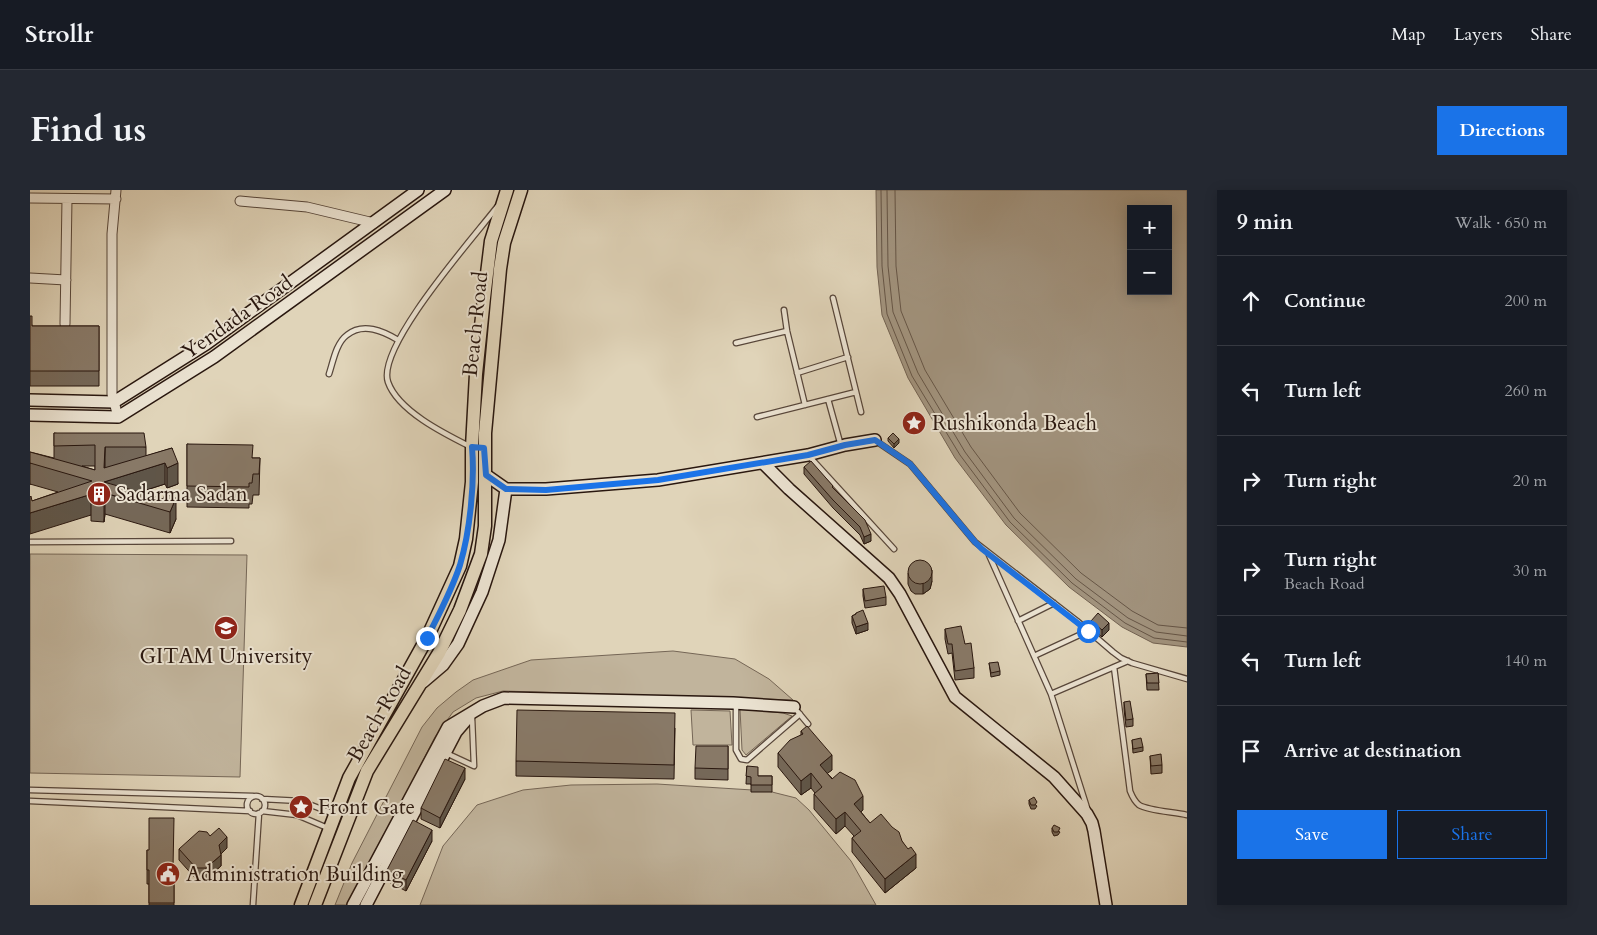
<!DOCTYPE html>
<html lang="en">
<head>
<meta charset="utf-8">
<style>
  :root { --surface:#171b24; --page:#242831; --text:#f1f3f6; --muted:#9ea1a6; --line:#363941; --accent:#1a73e8 }
  body { margin:0; font-family:Cardo,serif; background:var(--page); color:var(--text) }
  .controls { position:absolute; right:15px; top:15px; display:grid; overflow:hidden; border-radius:0px; box-shadow:0 2px 12px #0003 }
  .controls button { width:45px; height:45px; display:grid; place-items:center; padding:0; border:0; border-bottom:1px solid var(--line); background:var(--surface); color:var(--text); font:25px sans-serif }
  .stop { position:absolute; width:15px; height:15px; margin:-11px; border:4px solid #1a73e8; border-radius:50%; background:#fff }
  .stop.end { background:#1a73e8; border-color:#fff; box-shadow:0 1px 5px #0008 }
  .list { margin:0; padding:0; list-style:none }
  h2 { display:flex; justify-content:space-between; align-items:center; height:65px; margin:0; padding:0 20px; font-size:21px }
  h2 small { font-size:16px; font-weight:400; color:var(--muted) }
  .list li { display:grid; grid-template-columns:32px 1fr auto; gap:15px; align-items:center; box-sizing:border-box; height:90px; padding:0 20px; border-top:1px solid var(--line) }
  .list b { display:block; font-size:19px; white-space:nowrap }
  .list p { margin:0; font-size:16px; white-space:nowrap; color:var(--muted) }
  .list em { font-size:16px; font-style:normal; color:var(--muted) }
  .actions { display:flex; gap:10px; padding:15px 20px }
  .actions a { flex:1; padding:11px 0; border:1px solid var(--accent); border-radius:0px; text-align:center; font-size:18px; color:var(--accent) }
  .actions .main { background:var(--accent); color:#fff }
  .icon { flex:none; width:28px; height:28px; fill:none; stroke:currentColor; stroke-width:2; stroke-linecap:round; stroke-linejoin:round }
  .map { position:relative; flex:none; width:1157px; height:715px; overflow:hidden; border-radius:0px }
  header { display:flex; align-items:center; gap:30px; box-sizing:border-box; height:70px; padding:0 25px; background:var(--surface); border-bottom:1px solid var(--line) }
  header strong { font-size:24px }
  nav { display:flex; gap:28px; margin-inline-start:auto; font-size:18px }
  .intro { display:flex; align-items:center; justify-content:space-between; box-sizing:border-box; height:120px; padding:0 30px }
  h1 { margin:0; font-size:35px }
  .button { padding:12px 22px; border-radius:0px; background:var(--accent); color:#fff; font-size:18px; font-weight:700 }
  main { display:flex; gap:30px; padding:0 30px }
  aside { flex:1; background:var(--surface); border-radius:0px; box-shadow:0 2px 12px #0003 }
  .map>svg:first-child { display:block }
</style>
</head>
<body>
<header>
<strong>Strollr</strong>
<nav><a>Map</a><a>Layers</a><a>Share</a></nav>
</header>
<div class="intro"><h1>Find us</h1><a class="button">Directions</a></div>
<main>
<div class="map">
<svg width="1157" height="715" viewBox="0 0 1157 715">
  <rect width="100%" height="100%" fill="#e0d4b9"/>
  <filter id="stains"><feTurbulence type="fractalNoise" baseFrequency=".004" numOctaves="4"/><feColorMatrix values="0 0 0 0 .2 0 0 0 0 .09 0 0 0 0 .02 0 0 0 .5 -.17"/></filter>
  <radialGradient id="worn" r=".72"><stop offset=".6" stop-color="#630" stop-opacity="0"/><stop offset="1" stop-color="#630" stop-opacity=".3"/></radialGradient>
  <path fill="#c1b49c" stroke="#756656" d="M0,364L217,365L210,587L0,583Z
    M643,461L705,469L739,489L763,510L473,501L446,508L423,522L405,547L319,715H305L322,673L392,537L407,518L426,502L443,490L501,470Z
    M710,519L753,523L762,526L716,565L712,560Z
    M661,520L700,521L702,555H663Z
    M627,594L738,601L766,608L779,620L821,671L846,715H390L413,656L447,615L493,600L541,595Z"/>
  <path fill="#a2947f" stroke="#726252" fill-rule="evenodd" d="M846,0H1157V457L1123,453L1092,437L1039,397L976,335L925,268L878,188L852,125L847,77ZM1101,19H1138V101H1101Z"/>
  <g fill="none" stroke-linecap="round" stroke-linejoin="round">
    <path stroke="#665647" stroke-width="1" d="M851,0L852,76L857,124L882,186L930,265L980,332L1042,393L1095,433L1124,448L1157,452
      M857,0L858,76L863,122L888,183L935,262L984,328L1046,389L1098,428L1126,442L1157,446
      M865,0L866,76L871,121L895,180L941,257L990,323L1051,383L1102,421L1128,435L1157,438"/>
    <g stroke="#57463a" stroke-width="7">
      <path id="lane" d="M803,108L831,222
        M754,120L757,141L775,215
        M706,153L757,141
        M767,183L818,167
        M299,184C303,172 306,153 317,145C333,132 353,141 368,150
        M798,209L811,256
        M727,227L826,202
        M846,251L880,274L945,352L1047,431L1083,462L1091,468L1102,473L1157,489
        M441,257C415,244 368,221 358,192C346,157 444,47 467,17
        M779,266L864,359
        M0,352L201,351
        M959,365L1021,504L1058,621
        M988,431L1024,413
        M1004,466L1058,441
        M1084,477L1100,601C1102,606 1104,611 1109,615C1119,621 1145,622 1157,625
        M1021,504L1098,471
        M706,514V560L711,569L717,570L770,524
        M768,522L778,534
        M416,563L444,576L442,527
        M0,600L223,606
        M217 615a9 9 0 1 1 18 0a9 9 0 1 1-18 0Z
        M232,609L271,611L304,624
        M0,611L220,621
        M232,621L267,625L300,639
        M223,715L229,623"/>
    </g>
    <g stroke="#57463a" stroke-width="11">
      <path id="street" d="M86,0L82,44V204L88,227
        M0,8L86,9
        M210,11L277,17L344,33
        M0,88L36,90
        M35,134L37,9"/>
    </g>
    <g stroke="#29170f" stroke-width="14">
      <path id="secondary" d="M0,210L84,212L176,154L388,0
        M0,225L88,227L184,167L415,0
        M733,273L759,299L859,388L870,404L925,507L1024,587L1057,624L1062,633L1064,641L1076,715
        M476,299H516L628,290L778,265L815,255L845,250
        M393,492L413,475L428,454L452,402L469,350L476,299L456,285
        M323,715L418,537L453,516L474,508L703,513L764,517
        M336,715L426,542L438,528"/>
    </g>
    <g stroke="#29170f" stroke-width="15">
      <path id="primary" d="M271,715L319,588L397,448L430,376L436,349L442,292V257L446,184L454,108L461,51L477,0
        M285,715L337,581L409,463L430,420L451,364L455,336V243L470,79L474,53L491,0"/>
    </g>
    <use href="#lane" stroke="#ebe3d2" stroke-width="4.5"/>
    <use href="#street" stroke="#ebe3d2" stroke-width="9"/>
    <use href="#secondary" stroke="#ebe3d2" stroke-width="11"/>
    <use href="#primary" stroke="#e0d4b9" stroke-width="12"/>
  </g>
  <path fill="#756859" stroke="#29170f" fill-rule="evenodd" d="M0,126L2,136H69V196H0Z
    M24,243L116,257V266L142,258L148,294L137,298L135,294L110,302L133,309L146,329L140,343L75,324L74,332L61,331V325L2,311L28,302L0,294V295V262L24,268ZM52,276H65V280Z
    M858,248L869,253L864,258L858,251Z
    M157,254L223,268H230L229,305H223L222,314H219V318L157,317Z
    M774,277L803,298L841,351L834,354L830,345L803,318L774,284Z
    M878,383L902,391L900,399L893,404H885L881,401L878,394Z
    M833,399L856,407V415L835,418L833,406Z
    M826,423L838,440L826,444L822,433V426L826,424Z
    M1061,431L1079,440L1072,447L1061,438Z
    M915,439L935,454L944,478V488L925,490L922,463L918,464L915,449Z
    M959,473L970,481V485L961,487Z
    M1128,483L1129,500H1117L1116,484Z
    M1094,512L1103,529V536L1096,537L1094,519Z
    M645,538L644,589L486,586V571Z
    M771,541L802,580L797,583L833,620L831,622L840,633L872,651L886,678L855,703L822,662V648L824,646L815,636L806,644L784,619V604L785,603L781,598L771,605L748,577V563L771,545Z
    M1102,550L1113,557V561L1103,563Z
    M698,556V590L665,589V578Z
    M1120,566L1132,575V583L1121,584Z
    M717,576L728,586H742V602H721V594H716Z
    M435,589L410,638L391,629V618Z
    M999,610L1007,616L1005,619H1001L999,614Z
    M1022,638L1030,642L1028,645L1024,646L1022,642Z
    M180,646L197,658L191,664V676L176,689H166L149,670V659Z
    M402,651L376,701L357,691V680Z
    M117,660L144,678V715H119V694H117Z"/>
  <path fill="#5f5548" stroke="#29170f" d="M869,249V253L864,258V254Z
    M75,257V277L74,278Z
    M135,273V294L91,308L75,303V324L74,332V292Z
    M148,273V294L137,298V278Z
    M62,304L61,310V325L0,344V323Z
    M146,308V329L140,343V322Z
    M841,344V351L834,354V347Z
    M902,380V391L900,399L893,404V394Z
    M838,433V440L826,444V437Z
    M1079,433V440L1072,447V440Z
    M802,565V580L790,589V575Z
    M435,578V589L410,638V628Z
    M781,583V598L771,605V591Z
    M833,606V620L824,628V614Z
    M815,622V636L806,644V629Z
    M402,640V651L376,701V690Z
    M197,647V658L189,666V655Z
    M886,664V678L855,703V689Z
    M191,665V676L176,689V678Z"/>
  <path fill="#887967" stroke="#29170f" d="M0,126H2V136H69V181H0Z
    M24,243H114L116,257H75L74,278L142,258L148,273L137,278L135,273L74,292L133,309L135,304L146,308L140,322L75,303L74,311L61,310L62,304L0,323V307L1,306L2,311L62,291L0,273V274V262L65,280V255L24,256Z
    M863,243L869,249L864,254L858,248Z
    M157,254L223,255L222,268H230L229,284H223L222,293H219V297L157,296Z
    M781,271L803,296L802,297L835,330L841,344L834,347L830,337L803,310L774,277Z
    M878 382a12 12 0 1 1 24 0a12 12 0 1 1-24 0Z
    M854,396L856,407L835,411L833,399Z
    M833,420L838,433L826,437L822,426L826,424V423Z
    M1068,423L1079,433L1072,440L1061,431Z
    M931,436L935,454L941,453L944,478L925,481L922,454H918L915,439Z
    M968,472L970,481L961,483L959,473Z
    M1128,483L1129,493H1117L1116,484Z
    M1100,511L1103,529L1096,530L1094,512Z
    M487,520L645,523L644,575L486,571Z
    M777,536L802,565L790,575L802,589L810,582L825,590L833,606L824,614L840,633L851,624L862,637L869,642L872,651L878,659L881,657L886,664L855,689L822,648L831,641L815,622L806,629L784,604L792,597L781,583L771,591L748,563L760,550L773,544L771,541Z
    M1111,548L1113,557L1103,559L1102,550Z
    M666,556H698V579L665,578Z
    M1131,564L1132,575L1121,576L1120,566Z
    M415,569L435,578L410,628L391,618Z
    M717,576L728,577V586H742V595H721V587L716,586Z
    M1004,607L1007,612L1005,615H1001L999,610Z
    M119,628H144L143,678H144V713H119V680H117V660H119Z
    M383,630L402,640L376,690L357,680Z
    M1024,635L1030,638L1028,642H1024L1022,638Z
    M189,638L197,647L189,655L191,665L176,678H166L149,659L169,641L177,642L180,646Z"/>
  <g fill="none" stroke-linecap="round" stroke-linejoin="round">
    <path stroke="#1a73e8" stroke-width="6" d="M397,448C409,424 422,400 430,375C440,341 445,292 442,257L454,258L456,285L476,299L516,300L628,290L778,265L815,255L845,250L880,274L945,352L952,359L1058,441"/>
  </g>
  <defs>
    <g id="sight-disc" transform="scale(1.25)"><circle r="9.5" fill="#8f2418" stroke="#ebe3d2"/><path d="M0-6L1.8-2.2L6-1.7L2.9 1.2L3.7 5.4L0 3.3L-3.7 5.4L-2.9 1.2L-6-1.7L-1.8-2.2Z" fill="#fff"/></g>
    <g id="building-disc" transform="scale(1.25)"><circle r="9.5" fill="#8f2418" stroke="#ebe3d2"/><path d="M-4-6H4V6H1V3H-1V6H-4ZM-2.5-4.3h1.7v1.8h-1.7ZM.8-4.3h1.7v1.8H.8ZM-2.5-1h1.7V.8h-1.7ZM.8-1h1.7V.8H.8Z" fill="#fff"/></g>
    <g id="university-disc" transform="scale(1.25)"><circle r="9.5" fill="#8f2418" stroke="#ebe3d2"/><path d="M0-5L7-2L0 1L-7-2ZM-4 1L0 2.5L4 1V4Q0 6-4 4Z" fill="#fff"/></g>
    <g id="civic-disc" transform="scale(1.25)"><circle r="9.5" fill="#8f2418" stroke="#ebe3d2"/><path d="M-.6-6.5H3V-4.5H.6V-3L4-1V1h2V6H-6V1h2V-1L-.6-3ZM-1.2 2.5V6h2.4V2.5Z" fill="#fff"/></g>
  </defs>
  <g fill-rule="evenodd">
    <use href="#sight-disc" x="884" y="233"/>
    <use href="#building-disc" x="69" y="304"/>
    <use href="#university-disc" x="196" y="438"/>
    <use href="#sight-disc" x="271" y="617"/>
    <use href="#civic-disc" x="138" y="684"/>
  </g>
  <g text-anchor="middle" stroke-width="4" stroke-linejoin="round" paint-order="stroke">
    <g font-size="21" fill="#29170f" stroke="#ebe3d2">
      <text transform="translate(207 127) rotate(-35)" y="7">Yendada Road</text>
      <text transform="translate(445 134) rotate(-84)" y="7">Beach Road</text>
      <text transform="translate(349 524) rotate(-60)" y="7">Beach Road</text>
    </g>
    <g font-size="21" fill="#29170f" stroke="#ebe3d2" text-anchor="start">
      <text x="902" y="240">Rushikonda Beach</text>
      <text x="86" y="311">Sadarma Sadan</text>
      <text x="196" y="473" text-anchor="middle">GITAM University</text>
      <text x="288" y="624">Front Gate</text>
      <text x="156" y="691">Administration Building</text>
    </g>
  </g>
  <rect width="100%" height="100%" filter="url(#stains)"/>
  <rect width="100%" height="100%" fill="url(#worn)"/>
</svg>
<div class="controls">
<button>+</button>
<button>−</button>
</div>
<div class="stop" style="left:1058px;top:441px"></div>
<div class="stop end" style="left:397px;top:448px"></div>
</div>
<aside>
<h2>9 min<small>Walk · 650 m</small></h2>
<ul class="list">
<li><svg class="icon" aria-label="ahead" viewBox="0 0 24 24"><path d="M12 20V5M6 11l6-6 6 6"/></svg><div><b>Continue</b></div><em>200 m</em></li>
<li><svg class="icon" aria-label="left" viewBox="0 0 24 24"><path d="M17 20v-9H6M10 6l-5 5 5 5"/></svg><div><b>Turn left</b></div><em>260 m</em></li>
<li><svg class="icon" aria-label="right" viewBox="0 0 24 24"><path d="M7 20v-9h11M14 6l5 5-5 5"/></svg><div><b>Turn right</b></div><em>20 m</em></li>
<li><svg class="icon" aria-label="right" viewBox="0 0 24 24"><path d="M7 20v-9h11M14 6l5 5-5 5"/></svg><div><b>Turn right</b><p>Beach Road</p></div><em>30 m</em></li>
<li><svg class="icon" aria-label="left" viewBox="0 0 24 24"><path d="M17 20v-9H6M10 6l-5 5 5 5"/></svg><div><b>Turn left</b></div><em>140 m</em></li>
<li><svg class="icon" aria-label="arrive" viewBox="0 0 24 24"><path d="M6 21V4h12l-3 4 3 4H6"/></svg><div><b>Arrive at destination</b></div></li>
</ul>
<div class="actions"><a class="main">Save</a><a>Share</a></div>
</aside>
</main>
</body>
</html>
